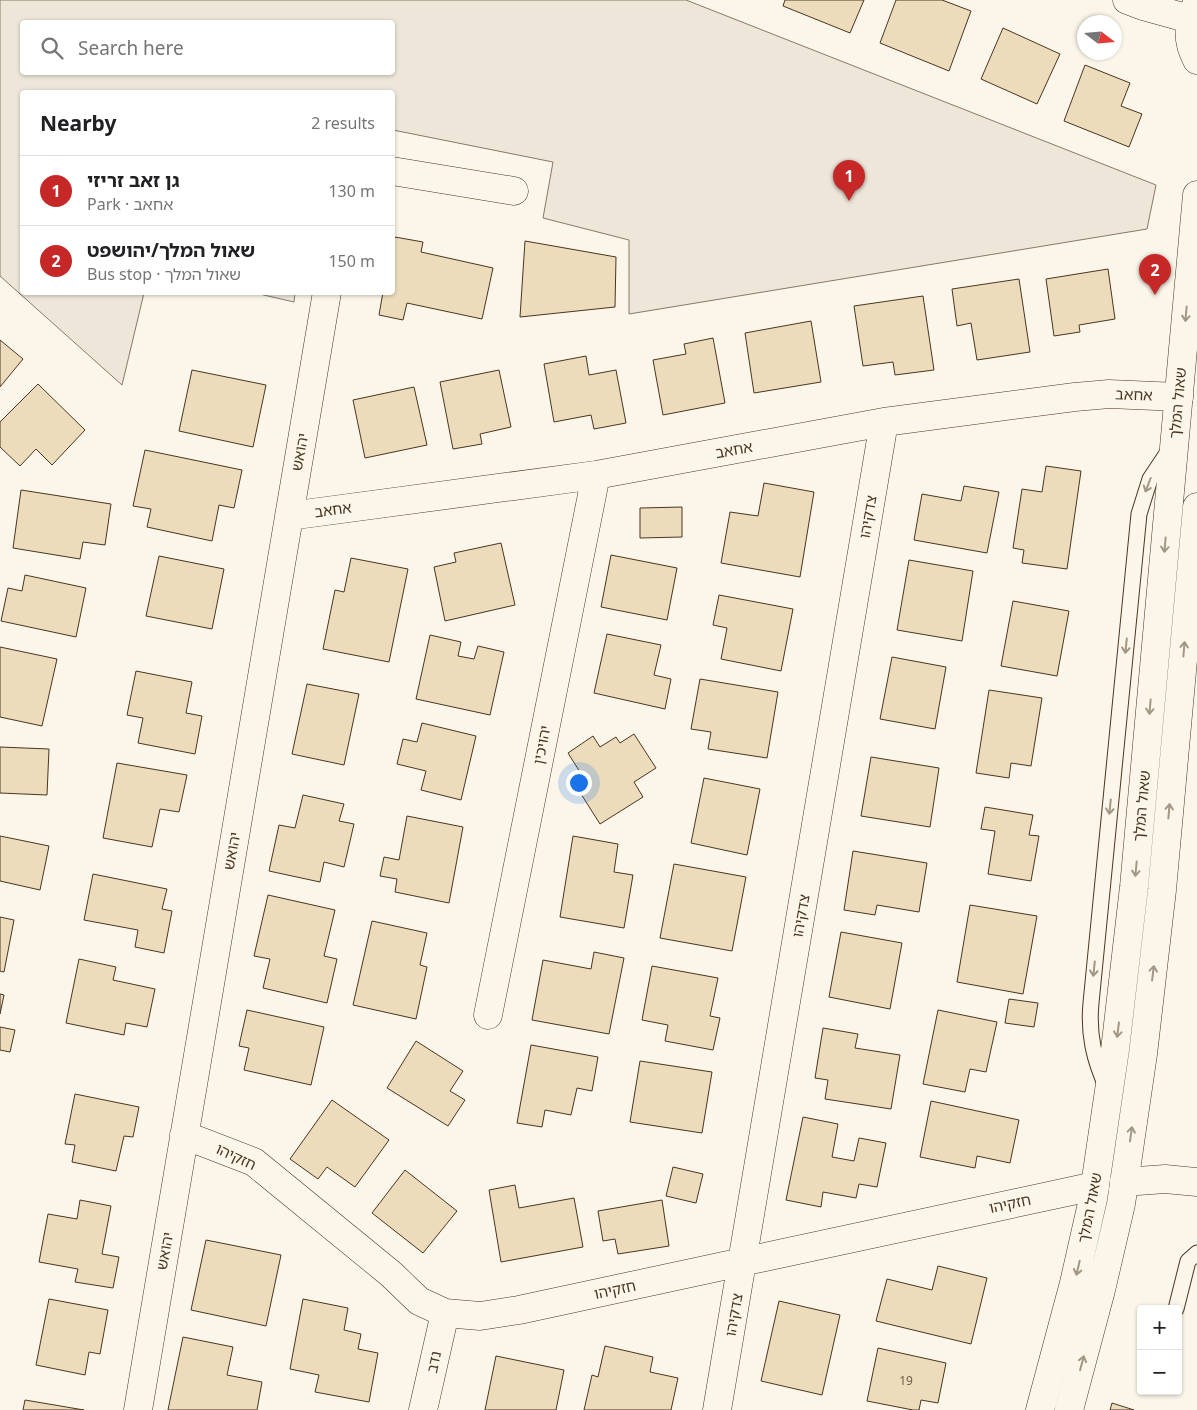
<!DOCTYPE html>
<html lang="en">
<head>
<meta charset="utf-8">
<style>
  :root { --surface:#fff; --page:#f6f6f6; --text:#202124; --muted:#757577; --line:#e0e0e0; --accent:#c62828 }
  body { margin:0; font-family:"Noto Sans","Noto Sans Hebrew",sans-serif; background:var(--page); color:var(--text) }
  .controls { position:absolute; right:15px; bottom:15px; display:grid; overflow:hidden; border-radius:5px; box-shadow:0 1px 4px #0004 }
  .controls button { width:45px; height:45px; display:grid; place-items:center; padding:0; border:0; border-bottom:1px solid var(--line); background:var(--surface); color:var(--text); font:25px sans-serif }
  .compass { position:absolute; left:1077px; top:15px; width:45px; height:45px; border-radius:50%; background:var(--surface); box-shadow:0 1px 4px #0004; rotate:106deg }
  .you { position:absolute; left:578px; top:782px; width:18px; height:18px; margin:-12px; border:4px solid #fff; border-radius:50%; background:#1a73e8; box-shadow:0 0 0 8px #1a73e833 }
  .badge { display:grid; place-items:center; width:32px; height:32px; border-radius:50%; background:var(--accent); color:#fff; font-size:16px; font-weight:700 }
  .pin { position:absolute; translate:-50% -41px; filter:drop-shadow(0 1px 2px #0008) }
  .pin::after { content:''; position:absolute; top:26px; width:18px; height:15px; background:inherit; clip-path:polygon(0 0,100% 0,50% 100%) }
  .list { margin:0; padding:0; list-style:none }
  h2 { display:flex; justify-content:space-between; align-items:center; height:65px; margin:0; padding:0 20px; font-size:21px }
  h2 small { font-size:16px; font-weight:400; color:var(--muted) }
  .list li { display:grid; grid-template-columns:32px 1fr auto; gap:15px; align-items:center; box-sizing:border-box; height:70px; padding:0 20px; border-top:1px solid var(--line) }
  .list b { display:block; font-size:19px; white-space:nowrap }
  .list p { margin:0; font-size:16px; white-space:nowrap; color:var(--muted) }
  .list em { font-size:16px; font-style:normal; color:var(--muted) }
  .icon { flex:none; width:28px; height:28px; fill:none; stroke:currentColor; stroke-width:2; stroke-linecap:round; stroke-linejoin:round }
  .map { position:relative; flex:none; width:1197px; height:1410px; overflow:hidden }
  .search { position:absolute; background:var(--surface); box-shadow:0 1px 4px #0004; left:20px; top:20px; width:375px; height:55px; display:flex; align-items:center; gap:12px; box-sizing:border-box; padding:0 18px; border-radius:5px; color:var(--muted); font-size:19px }
  .panel { position:absolute; background:var(--surface); box-shadow:0 1px 4px #0004; left:20px; top:90px; width:375px; height:205px; border-radius:5px }
  .map>svg:first-child { display:block }
</style>
</head>
<body>
<div class="map">
<svg width="1197" height="1410" viewBox="0 0 1197 1410">
  <rect width="100%" height="100%" fill="#fbf6e9"/>
  <path fill="#ede6d9" stroke="#887966" fill-rule="evenodd" d="M0,0H686L1156,185L1147,229L629,314V240L543,218L553,162L393,130L392,92H22V292L144,293L122,385L0,276ZM22,22H392V72H22Z
    M255,293H295L294,302Z"/>
  <path fill="#ecdcbc" stroke="#4a3520" d="M785,0H864L850,33L783,6Z
    M896,0H942L971,11L949,71L880,43Z
    M1003,28L1060,54L1037,104L981,79Z
    M1085,65L1130,83L1121,106L1142,114L1129,147L1064,121Z
    M395,237L423,242L421,252L493,268L482,319L407,303L403,320L379,315L383,292H392V248Z
    M525,241L616,257L615,307L520,317Z
    M1108,269L1115,319L1079,325L1080,332L1054,336L1046,279Z
    M1019,279L1030,352L977,360L971,323L957,326L952,289Z
    M923,296L934,370L895,375L893,362L863,366L854,306Z
    M811,321L821,382L754,393L745,333Z
    M713,338L725,403L663,415L653,360L686,354L684,344Z
    M0,340L23,359L0,387Z
    M586,356L589,375L616,370L626,423L594,429L591,415L554,422L544,364Z
    M192,370L266,385L253,447L179,431Z
    M499,370L511,427L480,434L482,444L453,449L440,382Z
    M38,384L85,430L52,465L36,449L20,466L0,447V422Z
    M414,387L427,445L365,458L353,400Z
    M145,450L242,470L234,508L219,505L212,541L147,527L151,509L133,506Z
    M1046,466L1081,471L1067,569L1022,563L1024,550L1013,548L1022,489L1042,492Z
    M764,483L814,492L800,577L721,563L730,512L758,516Z
    M964,486L999,492L987,553L914,540L922,494L961,501Z
    M21,490L111,504L105,545L83,542L80,559L13,548Z
    M682,507V537L640,538V508Z
    M501,543L515,605L445,621L434,567L456,562L454,553Z
    M611,555L677,568L667,620L601,607Z
    M159,556L224,569L212,629L146,616Z
    M351,558L408,569L389,662L323,649L335,590L344,592Z
    M909,560L973,571L962,641L897,630Z
    M25,575L86,588L76,637L1,621L8,588L22,591Z
    M719,595L793,609L781,671L721,659L727,628L713,625Z
    M1013,601L1069,611L1057,676L1001,666Z
    M607,634L661,645L654,675L671,679L665,709L594,693Z
    M430,635L461,642L458,656L474,659L478,646L504,652L490,715L416,699Z
    M0,647L57,659L42,726L0,717Z
    M892,657L946,667L935,729L880,719Z
    M136,671L192,682L186,713L202,716L195,754L138,743L143,718L127,715Z
    M700,679L778,692L767,758L708,749L711,732L691,729Z
    M307,684L359,694L344,765L292,754Z
    M989,690L1042,698L1031,766L1011,763L1009,778L976,773Z
    M422,723L476,736L461,800L421,790L426,771L397,764L403,739L417,742Z
    M634,734L656,768L634,782L643,797L600,824L581,794L590,788L568,753L593,736L600,747L616,737L620,743Z
    M0,747L49,749L47,795L0,793Z
    M871,757L939,768L930,827L861,816Z
    M117,763L187,775L179,812L160,809L152,847L103,838Z
    M704,778L760,789L747,855L691,843Z
    M303,795L344,804L339,821L354,824L344,867L324,862L320,882L269,871L279,825L295,828Z
    M985,807L1033,815L1029,835L1039,836L1031,881L988,874L995,831L981,829Z
    M407,816L463,827L449,903L395,892L397,879L380,876L384,857L399,860Z
    M0,836L49,846L40,890L0,881Z
    M573,836L618,844L614,872L633,875L624,928L560,917Z
    M853,851L927,863L919,912L877,905L875,915L844,910Z
    M674,864L746,877L732,951L660,938Z
    M93,874L167,889L162,909L172,911L164,953L135,947L138,930L84,920Z
    M268,895L335,910L324,956L337,959L327,1003L263,988L270,959L254,956Z
    M970,905L1037,916L1023,994L957,982Z
    M0,917L14,920L4,972L0,971Z
    M372,921L427,933L420,965L427,967L416,1019L353,1005Z
    M841,932L902,943L890,1009L829,997Z
    M594,952L624,958L609,1034L532,1020L543,960L591,969Z
    M79,959L116,967L113,980L155,989L147,1027L126,1023L124,1035L66,1023Z
    M652,966L718,978L710,1016L720,1018L713,1050L665,1041L668,1025L642,1020Z
    M0,994L4,995L0,1014Z
    M1009,999L1038,1003L1034,1027L1005,1023Z
    M247,1010L324,1027L311,1085L244,1070L249,1048L239,1046Z
    M938,1010L997,1022L986,1072L970,1069L965,1092L923,1084Z
    M0,1027L15,1030L10,1052L0,1050Z
    M823,1028L858,1034L855,1048L900,1055L891,1109L825,1099L828,1080L815,1078Z
    M416,1041L463,1071L450,1091L465,1100L448,1126L387,1088Z
    M531,1045L598,1057L592,1091L577,1088L571,1115L545,1110L542,1127L517,1123Z
    M640,1061L712,1072L702,1133L630,1122Z
    M75,1094L139,1107L133,1137L124,1136L116,1171L72,1162L75,1145L65,1144Z
    M332,1100L389,1140L355,1187L327,1167L318,1179L290,1159Z
    M931,1101L1019,1120L1010,1163L977,1156L975,1168L920,1157Z
    M803,1117L838,1124L832,1157L854,1161L859,1138L886,1143L877,1187L859,1184L856,1198L823,1192L821,1207L786,1200Z
    M673,1167L703,1174L696,1203L666,1196Z
    M405,1170L457,1211L423,1253L372,1213Z
    M515,1185L519,1208L574,1198L583,1247L501,1262L489,1190Z
    M80,1200L111,1206L102,1254L119,1257L113,1288L75,1282L78,1269L39,1262L48,1214L77,1219Z
    M662,1200L669,1246L618,1254L615,1239L603,1241L598,1211Z
    M206,1240L281,1255L266,1326L191,1310Z
    M938,1266L987,1278L971,1344L876,1321L887,1279L932,1290Z
    M49,1299L108,1310L100,1354L89,1352L85,1375L36,1365Z
    M303,1299L348,1308L344,1330L361,1334L358,1349L378,1353L369,1402L315,1392L319,1375L290,1369Z
    M779,1301L840,1315L822,1395L761,1381Z
    M183,1337L233,1347L227,1375L262,1382L257,1410H168Z
    M605,1346L653,1357L650,1372L678,1378L671,1410H584L592,1375L598,1377Z
    M878,1348L946,1363L938,1403L921,1400L919,1410H913L867,1401Z
    M496,1356L564,1370L556,1410H485Z
    M25,1400L84,1410H23Z
    M1112,1403L1134,1410H1110Z"/>
  <g fill="none" stroke-linecap="round" stroke-linejoin="round">
    <g stroke="#4a3520" stroke-width="17">
      <path id="lane" d="M1107,1088C1094,1060 1088,1034 1091,1003L1139,514L1150,479L1170,449
        M1176,1309L1188,1261L1197,1253"/>
    </g>
    <g stroke="#4a3520" stroke-width="29">
      <path id="street" d="M1127,0L1143,6L1190,19
        M392,171L514,191
        M289,516L596,475L884,422L1075,397L1109,394L1179,397
        M488,1015L596,475
        M184,1135L254,1162L391,1274L419,1301L445,1313L480,1316L519,1310L1095,1186
        M1124,1182L1165,1179L1197,1182
        M138,1410L327,292
        M423,1410L445,1313
        M717,1410L884,422"/>
    </g>
    <g stroke="#4a3520" stroke-width="29">
      <path id="secondary" d="M1197,3C1188,23 1186,40 1197,60
        M1040,1410L1074,1283L1093,1199L1115,1050L1134,887L1197,195
        M1069,1410L1101,1290L1121,1204L1143,1054L1162,890L1197,507"/>
    </g>
    <use href="#lane" stroke="#fbf6e9" stroke-width="15"/>
    <use href="#street" stroke="#fbf6e9" stroke-width="28"/>
    <use href="#secondary" stroke="#fbf6e9" stroke-width="28"/>
  </g>
  <defs><path id="oneway-shaft" d="M-6 0H5M1.5-3L5.5 0L1.5 3" fill="none" stroke-width="1.6" stroke-linecap="round" stroke-linejoin="round" transform="scale(1.25)"/></defs>
  <g stroke="#a29684">
    <use href="#oneway-shaft" transform="translate(1186 314) rotate(95)"/>
    <use href="#oneway-shaft" transform="translate(1148 485) rotate(111)"/>
    <use href="#oneway-shaft" transform="translate(1165 545) rotate(95)"/>
    <use href="#oneway-shaft" transform="translate(1126 646) rotate(96)"/>
    <use href="#oneway-shaft" transform="translate(1184 649) rotate(-85)"/>
    <use href="#oneway-shaft" transform="translate(1150 707) rotate(95)"/>
    <use href="#oneway-shaft" transform="translate(1110 807) rotate(96)"/>
    <use href="#oneway-shaft" transform="translate(1169 811) rotate(-85)"/>
    <use href="#oneway-shaft" transform="translate(1136 869) rotate(95)"/>
    <use href="#oneway-shaft" transform="translate(1094 969) rotate(96)"/>
    <use href="#oneway-shaft" transform="translate(1153 973) rotate(-83)"/>
    <use href="#oneway-shaft" transform="translate(1118 1030) rotate(97)"/>
    <use href="#oneway-shaft" transform="translate(1131 1134) rotate(-82)"/>
    <use href="#oneway-shaft" transform="translate(1078 1268) rotate(103)"/>
    <use href="#oneway-shaft" transform="translate(1082 1363) rotate(-75)"/>
  </g>
  <g text-anchor="middle" stroke-width="4" stroke-linejoin="round" paint-order="stroke">
    <g font-size="12" fill="#725f47">
      <text x="906" y="1385">19</text>
    </g>
    <g font-size="15" fill="#4a3520" stroke="#fbf6e9">
      <text transform="translate(1134 395) rotate(2)" y="5">אחאב</text>
      <text transform="translate(1178 403) rotate(-85)" y="5">שאול המלך</text>
      <text transform="translate(734 450) rotate(-10)" y="5">אחאב</text>
      <text transform="translate(300 452) rotate(-80)" y="5">יהואש</text>
      <text transform="translate(333 510) rotate(-8)" y="5">אחאב</text>
      <text transform="translate(868 517) rotate(-80)" y="5">צדקיהו</text>
      <text transform="translate(542 745) rotate(-79)" y="5">יהויכין</text>
      <text transform="translate(1142 806) rotate(-85)" y="5">שאול המלך</text>
      <text transform="translate(232 851) rotate(-80)" y="5">יהואש</text>
      <text transform="translate(801 916) rotate(-80)" y="5">צדקיהו</text>
      <text transform="translate(236 1157) rotate(25)" y="5">חזקיהו</text>
      <text transform="translate(1010 1204) rotate(-12)" y="5">חזקיהו</text>
      <text transform="translate(1090 1208) rotate(-79)" y="5">שאול המלך</text>
      <text transform="translate(165 1251) rotate(-80)" y="5">יהואש</text>
      <text transform="translate(615 1290) rotate(-12)" y="5">חזקיהו</text>
      <text transform="translate(734 1315) rotate(-80)" y="5">צדקיהו</text>
      <text transform="translate(434 1362) rotate(-78)" y="5">נדב</text>
    </g>
  </g>
</svg>
<div class="controls">
<button>+</button>
<button>−</button>
</div>
<svg class="compass" viewBox="-18 -18 36 36"><path d="M0-13l5 13h-10z" fill="#e53935"/><path d="M0 13l5-13h-10z" fill="#757577"/></svg>
<div class="you"></div>
<div class="pin badge" style="left:849px;top:201px">1</div>
<div class="pin badge" style="left:1155px;top:295px">2</div>
<div class="search"><svg class="icon" aria-label="search" viewBox="0 0 24 24"><circle cx="10" cy="10" r="6"/><path d="M15 15l6 6"/></svg>Search here</div>
<section class="panel">
<h2>Nearby<small>2 results</small></h2>
<ul class="list">
<li><span class="badge">1</span><div><b>גן זאב זריזי</b><p>Park · אחאב</p></div><em>130 m</em></li>
<li><span class="badge">2</span><div><b>שאול המלך/יהושפט</b><p>Bus stop · שאול המלך</p></div><em>150 m</em></li>
</ul>
</section>
</div>
</body>
</html>
